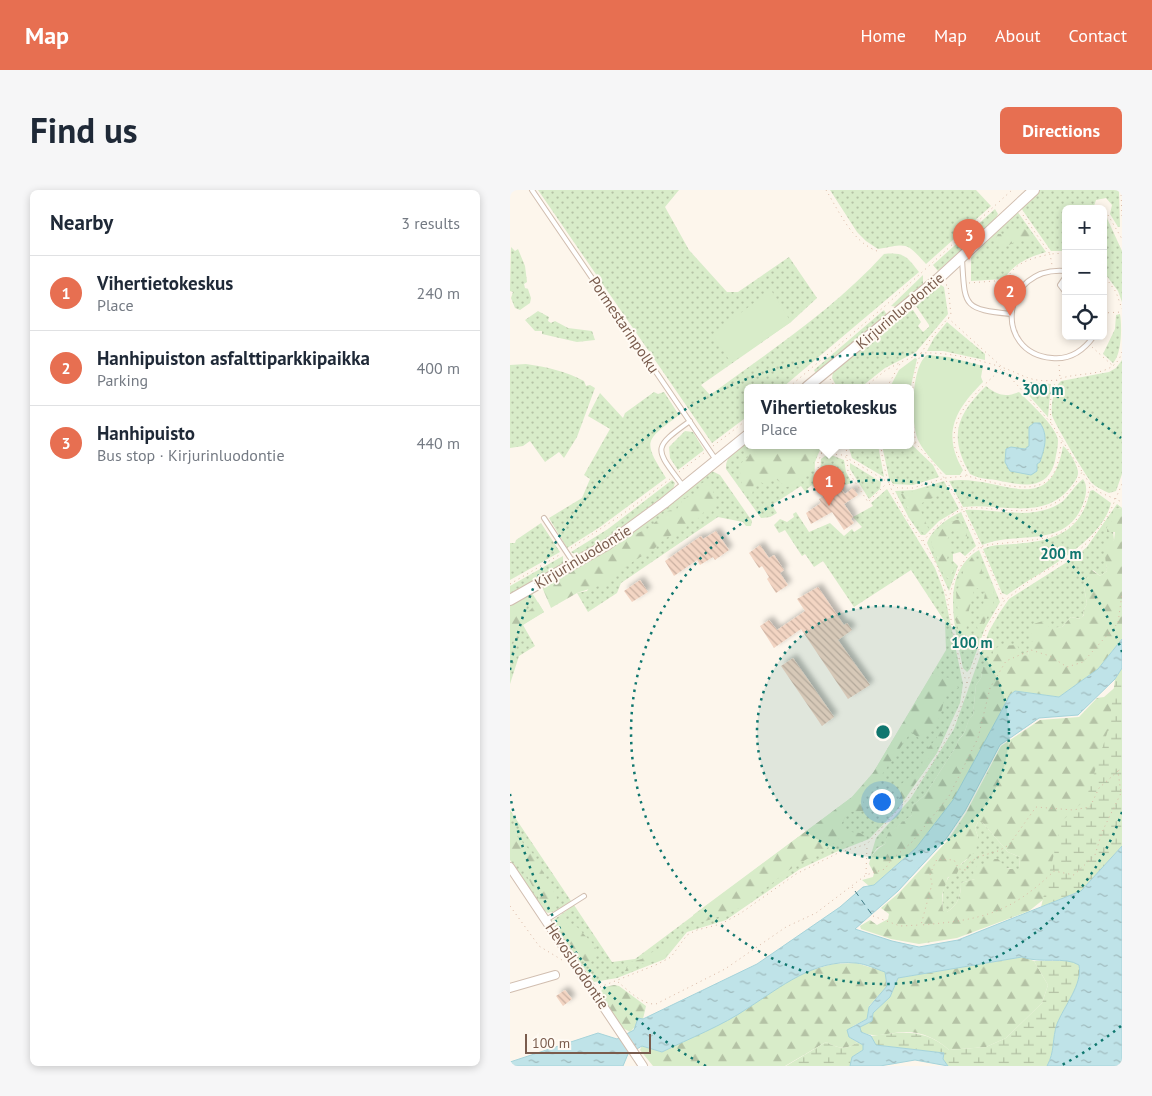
<!DOCTYPE html>
<html lang="en">
<head>
<meta charset="utf-8">
<style>
  :root { --surface:#fff; --page:#f6f6f7; --text:#1f2937; --muted:#747a83; --line:#e0e1e3; --accent:#e76f51 }
  body { margin:0; font-family:"PT Sans",sans-serif; background:var(--page); color:var(--text) }
  .controls { position:absolute; right:15px; top:15px; display:grid; overflow:hidden; border-radius:8px; box-shadow:0 2px 8px #0003 }
  .controls button { width:45px; height:45px; display:grid; place-items:center; padding:0; border:0; border-bottom:1px solid var(--line); background:var(--surface); color:var(--text); font:25px sans-serif }
  .scale { position:absolute; left:15px; bottom:12px; width:126px; box-sizing:border-box; padding-left:5px; border:2px solid #7a5c4d; border-top:0; font-size:14px; line-height:18px; white-space:nowrap; color:#7a5c4d; -webkit-text-stroke:4px #fffaf3; paint-order:stroke }
  .you { position:absolute; left:371px; top:611px; width:18px; height:18px; margin:-12px; border:4px solid #fff; border-radius:50%; background:#1a73e8; box-shadow:0 0 0 8px #1a73e833 }
  .badge { display:grid; place-items:center; width:32px; height:32px; border-radius:50%; background:var(--accent); color:#fff; font-size:16px; font-weight:700 }
  .pin { position:absolute; translate:-50% -41px; filter:drop-shadow(0 1px 2px #0008) }
  .pin::after { content:''; position:absolute; top:26px; width:18px; height:15px; background:inherit; clip-path:polygon(0 0,100% 0,50% 100%) }
  .popup { position:absolute; left:234px; top:194px; width:170px; height:65px; box-sizing:border-box; display:grid; place-content:center; border-radius:8px; background:var(--surface); filter:drop-shadow(0 1px 4px #0005); font-size:16px; white-space:nowrap; color:var(--muted) }
  .popup b { font-size:19px; color:var(--text) }
  .popup::after { content:''; position:absolute; left:50%; top:100%; margin-left:-10px; border:10px solid transparent; border-top-color:var(--surface) }
  .list { margin:0; padding:0; list-style:none }
  h2 { display:flex; justify-content:space-between; align-items:center; height:65px; margin:0; padding:0 20px; font-size:21px }
  h2 small { font-size:16px; font-weight:400; color:var(--muted) }
  .list li { display:grid; grid-template-columns:32px 1fr auto; gap:15px; align-items:center; box-sizing:border-box; height:75px; padding:0 20px; border-top:1px solid var(--line) }
  .list b { display:block; font-size:19px; white-space:nowrap }
  .list p { margin:0; font-size:16px; white-space:nowrap; color:var(--muted) }
  .list em { font-size:16px; font-style:normal; color:var(--muted) }
  .icon { flex:none; width:28px; height:28px; fill:none; stroke:currentColor; stroke-width:2; stroke-linecap:round; stroke-linejoin:round }
  .map { position:relative; flex:none; width:612px; height:876px; overflow:hidden; border-radius:8px }
  header { display:flex; align-items:center; gap:30px; box-sizing:border-box; height:70px; padding:0 25px; background:var(--accent); color:#fff }
  header strong { font-size:24px }
  nav { display:flex; gap:28px; margin-inline-start:auto; font-size:18px }
  .intro { display:flex; align-items:center; justify-content:space-between; box-sizing:border-box; height:120px; padding:0 30px }
  h1 { margin:0; font-size:35px }
  .button { padding:12px 22px; border-radius:8px; background:var(--accent); color:#fff; font-size:18px; font-weight:700 }
  main { display:flex; gap:30px; padding:0 30px }
  aside { flex:1; background:var(--surface); border-radius:8px; box-shadow:0 2px 8px #0003 }
  .map>svg:first-child { display:block }
</style>
</head>
<body>
<header>
<strong>Map</strong>
<nav><a>Home</a><a>Map</a><a>About</a><a>Contact</a></nav>
</header>
<div class="intro"><h1>Find us</h1><a class="button">Directions</a></div>
<main>
<aside>
<h2>Nearby<small>3 results</small></h2>
<ul class="list">
<li><span class="badge">1</span><div><b>Vihertietokeskus</b><p>Place</p></div><em>240 m</em></li>
<li><span class="badge">2</span><div><b>Hanhipuiston asfalttiparkkipaikka</b><p>Parking</p></div><em>400 m</em></li>
<li><span class="badge">3</span><div><b>Hanhipuisto</b><p>Bus stop · Kirjurinluodontie</p></div><em>440 m</em></li>
</ul>
</aside>
<div class="map">
<svg width="612" height="876" viewBox="0 0 612 876">
  <defs>
    <pattern id="grass-dots" width="8" height="8" patternUnits="userSpaceOnUse" patternTransform="scale(1.25)"><rect width="8" height="8" fill="#d8ecc9"/><path d="M2 2h.1M6 6h.1" fill="none" stroke="#b4c2a5" stroke-width="1.8" stroke-linecap="round"/></pattern>
    <pattern id="forest-firs" width="22" height="20" patternUnits="userSpaceOnUse" patternTransform="scale(1.25)"><rect width="22" height="20" fill="#d8ecc9"/><path d="M5 1l3.5 6h-7zM16 11l3.5 6h-7z" fill="#b4c2a5"/></pattern>
    <pattern id="wetland-marsh" width="20" height="14" patternUnits="userSpaceOnUse" patternTransform="scale(1.25)"><rect width="20" height="14" fill="#d8ecc9"/><path d="M1 5h8M5 5V1M11 12h8M15 12V8" fill="none" stroke="#b4c2a5"/></pattern>
    <pattern id="water-ripples" width="26" height="14" patternUnits="userSpaceOnUse" patternTransform="scale(1.25)"><rect width="26" height="14" fill="#bfe3e8"/><path d="M2 4q2-2 4 0t4 0M15 11q2-2 4 0t4 0" fill="none" stroke="#a0bbbe"/></pattern>
    <pattern id="building-back-hatch" width="6" height="6" patternUnits="userSpaceOnUse" patternTransform="scale(1.25)"><rect width="6" height="6" fill="#f3d5c3"/><path d="M-1 5l2 2M0 0l6 6M5-1l2 2" fill="none" stroke="#cab0a1"/></pattern>
    <filter id="shadow"><feDropShadow dx="4" dy="-4" stdDeviation="2.5" flood-color="#0004"/></filter>
  </defs>
  <rect width="100%" height="100%" fill="#fdf6ec"/>
  <path fill="url(#grass-dots)" d="M28,0H169L155,17L179,60L217,102H228L279,67L307,108L281,132L191,195L200,205C260,161 324,119 374,64C395,62 397,67 409,82L273,197H238V226L202,253Z
    M320,0H466L481,16L416,74C395,51 398,54 368,59L356,51L347,42Z
    M530,0H609L610,37H608L600,24L602,15L596,8L586,10L583,19H556V61H541L511,18Z
    M485,19L488,24L486,28L428,81L423,75Z
    M507,21L536,62C519,67 504,73 494,89L461,91V68Z
    M596,26L612,61V112L608,101L593,81V27Z
    M1,57L5,61L8,59L15,76L17,92L14,94L15,98L18,99L21,108L20,113L10,120L5,118L1,108L3,102L0,101Z
    M413,85V95L388,117L381,116Z
    M431,95L434,97L438,124L406,162L375,178L351,197H327L322,188L323,182L400,120H403L411,132L408,136L413,142L419,137V135L406,116L426,97Z
    M374,120L377,125L308,182H305L304,180Z
    M28,121L39,127L38,131L41,133L45,131L58,138L82,141L85,150L67,152L32,144V141H25L15,130Z
    M610,124C612,136 612,164 603,173L593,164L605,139L606,125Z
    M437,132L475,164V170L433,161H417L424,148Z
    M612,170V284L606,301L599,303C593,300 587,298 582,293C576,286 543,231 542,225C541,215 543,198 551,191L599,182L606,178Z
    M16,174C37,177 55,181 74,191L76,196L80,195L85,198L67,247L54,268L49,262L35,272L20,251L13,256L0,258V175Z
    M518,192L541,194L538,227L513,199Z
    M476,196C488,206 496,207 509,202C519,212 546,236 548,250C548,255 547,261 546,265C541,302 513,296 486,290C477,289 467,288 460,284C438,245 447,225 476,196Z
    M144,202L148,204L154,202L169,225C135,251 132,250 156,288L90,337L57,358L39,328L72,308L80,289L74,285L100,239L78,226L90,203L113,228L115,223Z
    M175,241L183,242L194,260L168,280L160,268L159,257Z
    M238,251V255H312L305,272L304,297L302,295L297,299L299,301L296,303L291,296L262,315L267,323L260,327L251,328L216,279C215,265 228,259 238,251Z
    M400,253L423,275L429,287L403,295L383,294L379,288L372,255Z
    M338,255H368L374,287L342,268Z
    M553,256C558,259 565,271 567,278C570,284 566,290 562,295C535,333 490,312 453,317L439,291C488,283 540,332 553,256Z
    M321,265L334,270L336,282L342,293L335,295L332,290L321,296L319,293L310,294L311,269L315,266Z
    M340,273L371,292L370,299L359,309L340,279Z
    M202,281L210,285L242,331L241,336H236L233,332L208,327L111,393L107,403L78,422L67,403L77,401L112,350Z
    M573,289C578,296 576,304 574,311C558,361 506,340 472,355L455,320C487,318 523,332 552,312C560,305 565,295 573,289Z
    M162,290L165,293L163,299L96,349L68,366L61,362L98,339Z
    M434,291L449,319L429,331L415,345H411L399,328L385,301L404,300Z
    M377,299L425,378L434,402L453,494L450,513L427,563L388,619L359,649L326,662L290,679L216,730L177,742L155,769L107,788L84,792L43,734L42,731L64,715L102,772L125,769L342,607L363,583L436,460L435,432L401,380L344,417L313,371L304,377L295,364L292,366L275,340L269,343L264,335L270,329L277,332L284,327L283,324L286,322L299,342L320,333L334,346L342,339L344,342L352,337L343,327L363,316L361,313Z
    M583,300L601,313C592,353 528,382 497,405L492,403L473,359C483,354 494,355 504,354C544,351 571,343 580,301Z
    M607,314L612,318L605,319L602,331L604,350L595,359L597,381L590,386L583,380L574,396L577,414L573,421L574,424L571,429L561,427L552,437C534,439 523,447 518,465L473,477L471,488L466,495L463,525C456,532 458,536 454,543C451,548 448,548 447,555L415,605L402,616V625L379,643L375,654L367,658L360,668L366,648L401,608L444,539L479,441L490,422L499,409L565,367L577,357Z
    M451,322L466,356L455,366L450,362L443,364V371L448,376L439,401L417,353C422,339 438,328 451,322Z
    M31,333L50,362L0,390V353H5L6,350Z
    M469,360L490,412L475,438L460,479L457,482L453,478C446,441 428,384 469,360Z
    M53,366V376L0,405V396Z
    M22,403L34,422L13,435L25,456L9,466L0,494V415Z
    M0,620L61,711L46,721L38,723L34,720L0,670Z
    M468,632H472L498,662L510,667L509,680L478,676L465,689L451,693C451,706 448,715 437,722H433C431,695 435,688 455,671C461,667 465,654 468,647L465,638Z"/>
  <path fill="url(#forest-firs)" fill-rule="evenodd" d="M514,38L520,45L519,52L512,48L499,55H488L484,52L488,44H495L497,40Z
    M243,255L268,257L310,255L305,258L308,262C302,273 302,287 288,289L287,295L276,297L261,285L258,291L254,294L247,290L244,293L242,306L239,307L232,297L230,274L238,267Z
    M196,291L200,292L207,313L201,323L194,322L186,331H180L176,338L154,349L143,360L125,370L94,394L67,403L41,418L32,397L112,350L137,339L158,321L167,319L174,308L184,306L192,293Z
    M425,296L429,297V305L412,313L410,319L419,340L413,343L404,329L401,327L391,304Z
    M612,318V449L588,479L549,507L505,501L500,505L443,610L406,658L364,695L359,696L352,690L363,687L364,683L359,674C361,664 367,659 375,654L378,643L402,625V616L415,605L447,555C448,548 451,549 454,543C458,536 456,531 463,525L466,495L471,488L473,477L479,475L484,459L490,456L507,455L512,466L518,465L520,457L517,455L518,452L524,451L526,447L519,442L520,435L533,431L540,438L552,437L561,427L570,429L574,425L573,421L577,414L574,396L580,379L590,386L597,381L594,359L599,352L604,350L605,342H597V337L602,331L601,326L605,319Z
    M446,330H450L457,340V348L452,350L447,341H442L437,350L440,356L437,369L444,380L439,389L434,386L421,353C427,341 435,334 446,330Z
    M462,367L472,373V386C490,399 485,414 476,429C475,432 475,434 472,435V442L468,443L467,436L471,432L469,425L473,416L475,403L467,398L464,400L458,424L461,430L457,434L455,449H452L445,429L448,426L446,400L450,396L454,378Z
    M19,405L20,408L15,421H19L28,412L34,422L12,435L0,456V415Z
    M427,476L429,487L444,488L448,498L435,505C433,520 426,543 410,549L401,542L367,592L351,607L355,616L353,621L338,622L331,635L333,641L350,643L357,647C349,656 339,651 330,647C316,662 308,662 292,672C271,684 255,700 236,714C221,724 202,729 185,734L183,731V725L342,607L363,583Z
    M610,493L612,647L519,721L447,748L409,754L381,749L351,739L350,736L360,730L367,735L378,729L379,724L371,718L389,703L438,650L456,623L491,556L530,530L569,527L587,508L594,507ZM468,632H472L498,662L510,667L509,679H498L488,669H481L478,676L468,675L463,681L465,689L451,693C451,706 448,715 437,722H433L432,705L438,687L446,686L451,674L466,661L468,647L465,638Z
    M430,541L434,547L422,566L418,569V576L383,624L380,619L391,606L389,596L412,576L413,564L427,548L425,543Z
    M0,634L5,644L24,665L47,708L45,717L39,720L34,718L16,684L0,663Z
    M49,728H53L60,738L67,737L85,756L87,765L81,772H76C63,761 57,749 48,734Z
    M164,749L166,752C163,756 160,762 156,766C145,775 127,770 118,781H115L120,772L132,769L136,764C149,762 152,752 164,749Z
    M513,767L524,771L538,795L532,813L496,848L476,857L439,860C427,849 413,842 396,842C379,842 368,849 351,842L350,837L362,831L363,823L380,807L388,788Z
    M346,773L376,782L377,796L359,816L357,829L343,836L339,847L347,852C338,861 326,858 316,852L275,876H143L130,860L132,855L152,862L237,819L263,799L298,781L323,774Z
    M104,795L109,796L136,816L133,829L120,842L111,837L89,803L95,797Z"/>
  <path fill="url(#wetland-marsh)" d="M612,478V656L571,701L531,717L552,631L576,609L599,537L605,489Z
    M524,771H563L569,775C573,794 554,816 547,834C542,848 545,862 537,876H438L433,869L434,863L366,855L361,846C392,842 414,838 439,860L476,857L496,848L532,813L538,795Z
    M316,852C326,858 338,861 347,852L353,855V860L342,867L340,876H276Z"/>
  <path fill="#d8ecc9" d="M261,100L281,132L221,173L203,144Z
    M417,165L439,167L473,176L471,187L473,192C446,219 431,243 453,280L450,285H436C428,277 414,262 409,252C400,236 401,176 417,165Z
    M405,168L407,169L400,200V197H380L389,180Z"/>
  <path fill="url(#water-ripples)" stroke="#a5d3da" d="M524,233H530C539,246 534,259 530,272L527,274V281L521,285L500,281L495,272L496,259L501,257L515,259L519,256V237Z
    M612,449V478L605,489L568,525L529,528L490,555L455,621L436,649L388,701L345,739L382,751L409,757L448,750L571,701L612,656V876H537C545,862 542,848 547,834C554,816 573,794 569,775C555,766 531,774 512,767L388,788L380,807L363,823L362,831L350,837L351,842L361,846L366,855L434,863L433,869L438,876L405,870L370,876H340L342,867L353,860V855L339,847L337,840L357,829L359,817L377,796L375,782C366,779 356,774 346,773C304,769 271,797 238,818C212,836 180,848 152,862L132,856L118,864L113,876H0V872L88,843L107,849L124,840L128,828L133,829L247,774L330,717L353,697L364,695L406,658L443,610L500,505L505,501L549,507L588,479Z"/>
  <g fill="none" stroke-linecap="round" stroke-linejoin="round">
    <path stroke="#437c86" stroke-width="1" stroke-dasharray="6 5" stroke-linecap="butt" d="M345,701L363,726"/>
  </g>
  <path fill="url(#building-back-hatch)" filter="url(#shadow)" d="M343,298L348,305L334,314L343,327L341,329L344,333L334,340L322,322L301,334L296,323L311,313L309,309L318,303L321,306L331,299L335,304Z
    M206,341L219,360L205,370L203,367L190,375L187,370L164,386L155,371L191,346L193,349Z
    M250,355L259,368L264,365L274,380L270,383L278,395L266,403L257,389L259,387L252,376L249,378L239,363Z
    M130,390L138,402L122,412L114,401Z
    M308,397L334,435L337,433L342,440L328,450L360,495L338,509L291,439L264,458L250,436L259,430L267,440L295,421L287,409Z
    M283,468L324,527L312,536L271,476Z
    M55,800L62,809L53,816L46,806Z"/>
  <g fill="none" stroke-linecap="round" stroke-linejoin="round">
    <g stroke="#d1beb0" stroke-width="6">
      <path id="service" d="M22,0L206,270
        M452,69C455,116 452,119 501,124
        M556,81C491,75 482,163 542,168C560,170 574,160 584,146
        M556,86L550,95L556,103
        M173,296C145,258 141,259 180,231
        M34,328L63,372
        M36,730L74,706"/>
    </g>
    <g stroke="#d1beb0" stroke-width="10">
      <path id="minor" d="M0,677L133,876
        M0,798L45,785"/>
    </g>
    <g stroke="#d1beb0" stroke-width="12">
      <path id="tertiary" d="M297,197L428,89L524,0
        M0,410L98,354L154,313L238,245"/>
    </g>
    <path stroke="#d9b8a5" stroke-width="1" stroke-dasharray="1 4" stroke-linecap="butt" d="M316,0C330,23 343,54 370,62
      M611,0L612,27
      M513,25L540,64L556,63
      M598,25L612,49
      M593,84L606,102L612,119
      M459,93L497,90C503,72 524,68 540,64L542,75
      M436,95H438L441,125L424,144L411,163C438,162 466,169 491,177C515,185 519,193 547,190
      M593,112V114
      M593,123L612,122
      M438,128L492,177
      M582,157L603,176
      M612,162C604,190 568,180 547,190C539,202 540,219 541,233L580,294L589,302L612,312
      M411,163C399,193 401,223 406,254C449,296 470,356 494,411
      M549,175L550,188
      M320,189L325,197
      M279,197L375,116L502,0
      M355,197L376,180L391,172
      M377,197L391,172L410,164
      M541,233L492,178C471,199 438,223 445,258C448,268 455,276 457,286C479,291 526,308 542,286C549,276 550,260 552,248
      M400,251L406,254
      M336,255L338,281L358,312L377,293
      M371,255C373,281 381,303 395,326C406,344 420,359 428,378C442,415 442,456 457,493
      M203,256L238,229
      M311,263L332,265L388,298H403L435,288L456,286
      M169,282L194,263
      M309,298L308,272L315,255
      M413,351C424,339 436,326 451,320C460,316 472,318 482,319C524,323 551,323 572,282
      M61,358L110,326L160,289
      M0,394L51,364
      M439,409C443,391 450,370 466,359C475,354 485,354 495,353C544,348 569,348 580,295
      M608,581L589,598L580,617L563,620L526,617L499,655L488,661L468,667L459,673L456,680L449,679L444,670L427,669L420,684L422,694L411,735C470,730 500,724 544,681L564,685L585,665L592,642L611,603L608,581L612,578
      M356,684L357,656
      M342,697L345,701
      M0,716L29,756L52,770
      M363,726L390,736L410,735
      M108,792C118,800 132,815 146,814L215,779L276,737L306,723L356,685L375,679L381,670L402,652L439,606L468,548L480,498L496,471L521,460L540,466L557,477L573,472L608,433L612,404
      M90,797L148,774L161,767L177,745L187,740L211,734L231,723L286,684L328,663L357,654L400,606L422,574L441,541L452,514L457,493L477,437L494,411L523,388L565,364L580,350L599,324L612,294"/>
    <use href="#service" stroke="#fff" stroke-width="4"/>
    <use href="#minor" stroke="#fff" stroke-width="8"/>
    <use href="#tertiary" stroke="#fff" stroke-width="10"/>
  </g>
  <circle cx="373" cy="542" r="126" fill="#0f766e" fill-opacity=".12"/>
  <g fill="none" stroke="#0f766e" stroke-width="2.5" stroke-dasharray="2.5 5">
    <circle cx="373" cy="542" r="126"/>
    <path d="M612 622A252 252 0 1 1 612 462"/>
    <path d="M611 836A378 378 0 0 1 550 876M196 876A378 378 0 0 1 0 604M0 480A378 378 0 0 1 611 248"/>
  </g>
  <g text-anchor="middle" stroke-width="4" stroke-linejoin="round" paint-order="stroke">
    <g font-size="15" fill="#7a5c4d" stroke="#fffaf3">
      <text transform="translate(390 121) rotate(-40)" y="5">Kirjurinluodontie</text>
      <text transform="translate(114 135) rotate(56)" y="5">Pormestarinpolku</text>
      <text transform="translate(73 367) rotate(-31)" y="5">Kirjurinluodontie</text>
      <text transform="translate(67 776) rotate(56)" y="5">Hevosluodontie</text>
    </g>
  </g>
  <circle cx="373" cy="542" r="8" fill="#0f766e" stroke="#fffaf3" stroke-width="2.5"/>
  <g font-size="15" text-anchor="middle" font-weight="bold" fill="#0f766e" stroke="#fffaf3" stroke-width="4" stroke-linejoin="round" paint-order="stroke">
    <text x="533" y="205">300 m</text>
    <text x="551" y="369">200 m</text>
    <text x="462" y="458">100 m</text>
  </g>
</svg>
<div class="controls">
<button>+</button>
<button>−</button>
<button><svg class="icon" aria-label="locate" viewBox="0 0 24 24"><circle cx="12" cy="12" r="6"/><path d="M12 2v4M12 18v4M2 12h4M18 12h4"/></svg></button>
</div>
<div class="scale">100 m</div>
<div class="you"></div>
<div class="pin badge" style="left:319px;top:316px">1</div>
<div class="popup"><b>Vihertietokeskus</b>Place</div>
<div class="pin badge" style="left:500px;top:126px">2</div>
<div class="pin badge" style="left:459px;top:70px">3</div>
</div>
</main>
</body>
</html>
